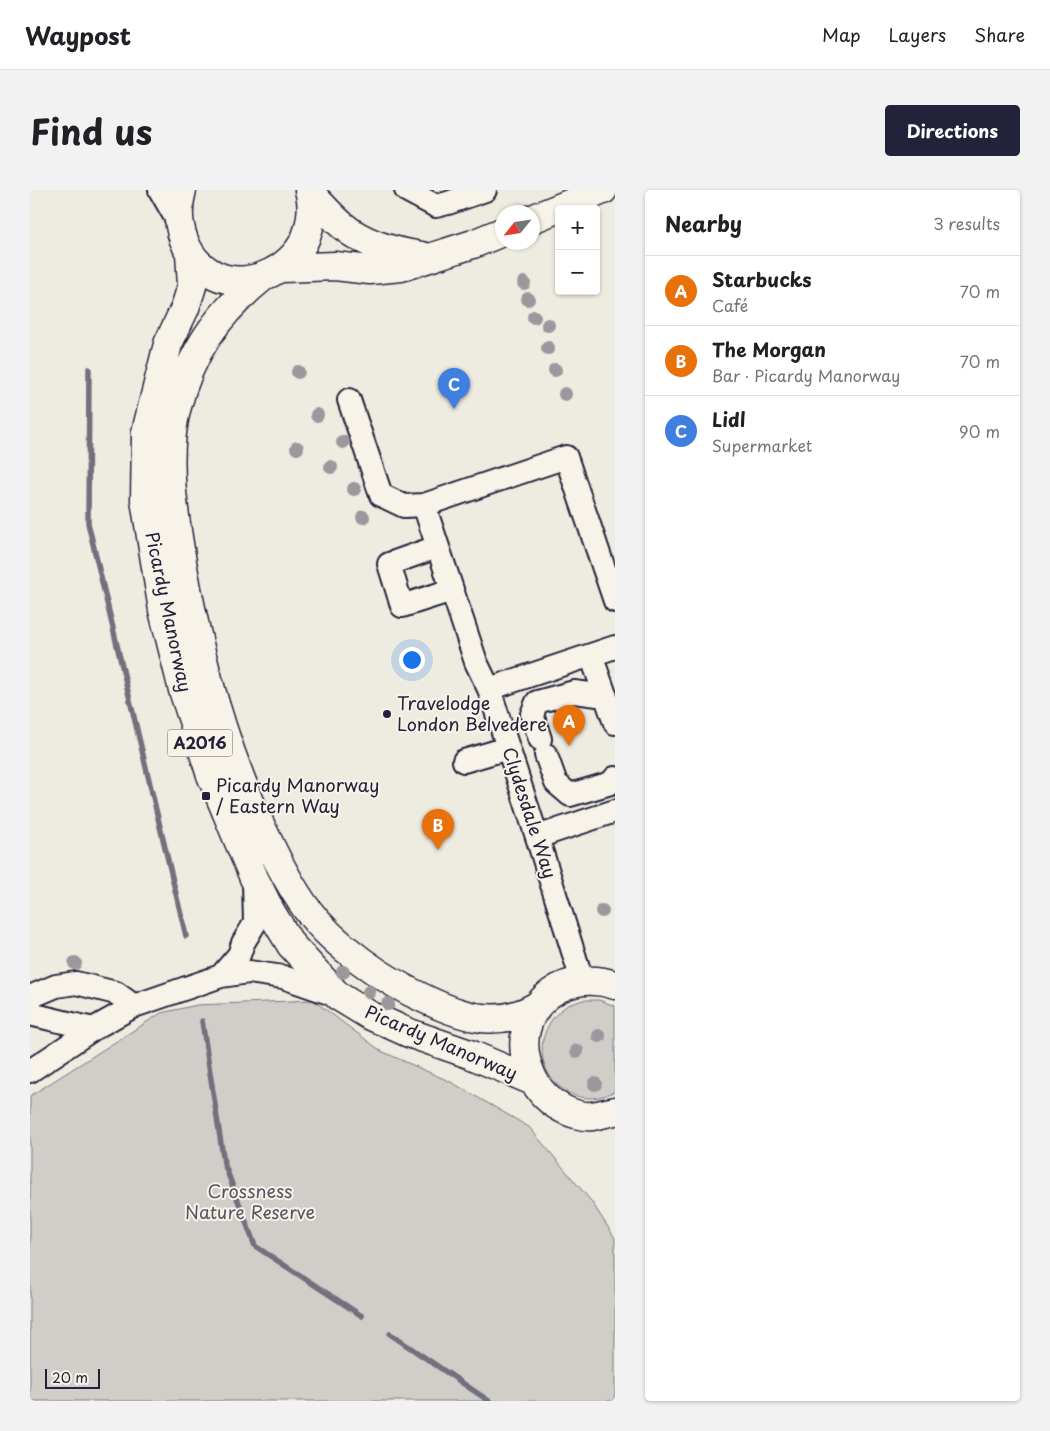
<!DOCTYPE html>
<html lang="en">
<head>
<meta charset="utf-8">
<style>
  :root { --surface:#fff; --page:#f2f2f2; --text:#202124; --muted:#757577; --line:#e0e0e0; --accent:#22223b }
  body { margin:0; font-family:"Playpen Sans",sans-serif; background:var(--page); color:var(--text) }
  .controls { position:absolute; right:15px; top:15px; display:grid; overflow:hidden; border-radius:5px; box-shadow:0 1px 4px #0004 }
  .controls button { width:45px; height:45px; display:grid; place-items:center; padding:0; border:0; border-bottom:1px solid var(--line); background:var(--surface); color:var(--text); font:25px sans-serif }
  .compass { position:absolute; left:465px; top:15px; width:45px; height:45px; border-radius:50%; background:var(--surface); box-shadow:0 1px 4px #0004; rotate:240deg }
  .scale { position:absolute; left:15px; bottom:12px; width:55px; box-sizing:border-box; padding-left:5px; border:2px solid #22223b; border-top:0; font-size:14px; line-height:18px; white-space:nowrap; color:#22223b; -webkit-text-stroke:4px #f7f3e8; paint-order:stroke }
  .you { position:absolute; left:381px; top:469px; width:18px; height:18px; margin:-12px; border:4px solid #fff; border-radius:50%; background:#1a73e8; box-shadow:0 0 0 8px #1a73e833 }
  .badge { display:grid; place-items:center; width:32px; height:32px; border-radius:50%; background:var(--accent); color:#fff; font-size:16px; font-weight:700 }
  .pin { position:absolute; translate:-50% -41px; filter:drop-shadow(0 1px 2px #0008) }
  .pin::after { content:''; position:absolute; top:26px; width:18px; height:15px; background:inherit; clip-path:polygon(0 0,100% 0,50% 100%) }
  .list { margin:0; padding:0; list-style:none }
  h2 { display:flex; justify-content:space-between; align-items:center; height:65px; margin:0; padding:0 20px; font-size:21px }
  h2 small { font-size:16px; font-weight:400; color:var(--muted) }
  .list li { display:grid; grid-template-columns:32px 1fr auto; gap:15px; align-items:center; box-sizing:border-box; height:70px; padding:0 20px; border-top:1px solid var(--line) }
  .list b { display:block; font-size:19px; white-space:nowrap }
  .list p { margin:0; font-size:16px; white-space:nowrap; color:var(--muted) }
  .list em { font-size:16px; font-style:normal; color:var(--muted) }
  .map { position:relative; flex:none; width:585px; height:1211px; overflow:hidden; border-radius:5px }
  header { display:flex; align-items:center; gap:30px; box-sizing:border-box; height:70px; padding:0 25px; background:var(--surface); border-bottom:1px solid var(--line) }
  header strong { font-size:24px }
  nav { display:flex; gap:28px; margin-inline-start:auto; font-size:18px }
  .intro { display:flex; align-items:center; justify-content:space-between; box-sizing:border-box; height:120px; padding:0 30px }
  h1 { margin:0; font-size:35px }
  .button { padding:12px 22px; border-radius:5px; background:var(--accent); color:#fff; font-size:18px; font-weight:700 }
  main { display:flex; gap:30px; padding:0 30px }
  aside { flex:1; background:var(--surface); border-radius:5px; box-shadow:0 1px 4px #0004 }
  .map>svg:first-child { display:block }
</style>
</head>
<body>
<header>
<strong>Waypost</strong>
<nav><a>Map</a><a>Layers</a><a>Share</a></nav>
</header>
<div class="intro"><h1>Find us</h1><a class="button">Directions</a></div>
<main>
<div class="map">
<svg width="585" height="1211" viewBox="0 0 585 1211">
  <rect width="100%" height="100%" fill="#eeebe1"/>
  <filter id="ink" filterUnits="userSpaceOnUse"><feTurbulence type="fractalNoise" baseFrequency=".02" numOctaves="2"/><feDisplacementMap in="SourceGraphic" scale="10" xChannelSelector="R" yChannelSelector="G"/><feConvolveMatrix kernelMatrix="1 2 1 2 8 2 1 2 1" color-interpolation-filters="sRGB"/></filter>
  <g filter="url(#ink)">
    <path fill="#d1cdc9" stroke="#7a7882" d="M283,810L351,861L421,892L499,937L561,1011L585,1048V1211H0V906L131,823L167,815Z
      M553,810H569L585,816V901C539,927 492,875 521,831C525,825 531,819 538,815C543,813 548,812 553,810Z"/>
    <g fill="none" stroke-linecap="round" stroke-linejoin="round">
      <path stroke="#716f7b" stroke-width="5.5" d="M59,179L58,333L156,746
        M172,831L194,973L225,1056L332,1126
        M360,1144L459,1211"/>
      <g stroke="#22223b" stroke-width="26">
        <path id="minor" d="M130,0L150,35
          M376,0L406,16L418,13L455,0
          M319,210L351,305L374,316L394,315L536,267L585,411
          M394,315L446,472L459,499L507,647L552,790
          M407,357L359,374L372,416L422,400
          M561,465L585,533
          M459,499L585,457
          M510,549L502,524L507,512L544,502L576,506
          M516,565L526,593L540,605L581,593L585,588
          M434,571L478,558
          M507,647L585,621
          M191,786L209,765L213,753L225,733L224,691
          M0,807L26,796L46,793L86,803L104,816
          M0,824L63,839
          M0,881L63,839L104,816L191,786L219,782L253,787L308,806"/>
      </g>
      <g stroke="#22223b" stroke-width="31">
        <path id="major" d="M152,0C143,32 154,70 185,85C220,102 268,77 278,41C282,28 283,13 279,0
          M280,3C291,14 301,26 313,36C335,55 365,62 392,66
          M502,29L573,0
          M160,63L162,96L155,118L138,154L116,242L115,310L133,420L153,500L181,585L224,688L241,722L261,755L308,806L339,825L379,843L442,865L503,891
          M252,78L305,76L340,80L371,77L443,54L472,42
          M234,86C188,123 160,162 146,220C134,269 144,323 152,372C169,468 195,564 238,651C249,674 261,697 276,718C304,756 355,791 397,810C435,828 469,838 507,816
          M585,795C531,776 478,823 499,879C505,897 516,910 533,919C541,923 553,927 562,926C570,925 578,922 585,921"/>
      </g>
      <use href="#minor" stroke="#f7f3e8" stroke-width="22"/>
      <use href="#major" stroke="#f7f3e8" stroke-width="28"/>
    </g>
    <g fill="#9b989d">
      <circle cx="494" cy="93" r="7"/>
      <circle cx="498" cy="109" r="7"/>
      <circle cx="504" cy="127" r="7"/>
      <circle cx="518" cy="135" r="7"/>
      <circle cx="518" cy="158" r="7"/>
      <circle cx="525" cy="180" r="7"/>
      <circle cx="268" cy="182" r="7"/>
      <circle cx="535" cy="204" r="7"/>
      <circle cx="287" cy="225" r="7"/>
      <circle cx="313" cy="252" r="7"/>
      <circle cx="267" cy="258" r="7"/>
      <circle cx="301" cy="277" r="7"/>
      <circle cx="324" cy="299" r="7"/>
      <circle cx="333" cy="327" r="7"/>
      <circle cx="572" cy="721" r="7"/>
      <circle cx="45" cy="773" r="7"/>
      <circle cx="313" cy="782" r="7"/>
      <circle cx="339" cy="802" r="7"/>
      <circle cx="358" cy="814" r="7"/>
      <circle cx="569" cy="846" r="7"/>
      <circle cx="547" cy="861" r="7"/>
      <circle cx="565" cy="894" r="7"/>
    </g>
  </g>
  <g fill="#22223b" stroke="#f7f3e8" stroke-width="2">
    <circle cx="357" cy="524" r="5"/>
    <rect x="171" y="601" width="10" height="10" rx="2.5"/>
  </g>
  <g text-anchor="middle" stroke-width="4" stroke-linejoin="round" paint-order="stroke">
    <rect fill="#f7f3e8" stroke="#62616f" stroke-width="1" x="137.5" y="539.5" width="65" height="27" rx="4"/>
    <g font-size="16" font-weight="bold" fill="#22223b">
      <text x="170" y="559">A2016</text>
    </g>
    <g font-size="18" fill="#22223b" stroke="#f7f3e8">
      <text transform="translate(138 422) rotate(78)" y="6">Picardy Manorway</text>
      <text transform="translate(499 623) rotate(72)" y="6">Clydesdale Way</text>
      <text transform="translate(411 853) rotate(23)" y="6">Picardy Manorway</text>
    </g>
    <g font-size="18" fill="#22223b" stroke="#f7f3e8" text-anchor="start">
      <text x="367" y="520">Travelodge<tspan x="367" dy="21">London Belvedere</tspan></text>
      <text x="186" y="602">Picardy Manorway<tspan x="186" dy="21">/ Eastern Way</tspan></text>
    </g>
    <g font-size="18" fill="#575566" stroke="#f7f3e8">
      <text x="220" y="1008">Crossness<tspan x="220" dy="21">Nature Reserve</tspan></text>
    </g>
  </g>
</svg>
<div class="controls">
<button>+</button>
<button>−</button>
</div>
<svg class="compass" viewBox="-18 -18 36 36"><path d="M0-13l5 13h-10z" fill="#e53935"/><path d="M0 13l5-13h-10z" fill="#757577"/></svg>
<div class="scale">20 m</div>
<div class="you"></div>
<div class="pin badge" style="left:539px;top:556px;background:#e8710a">A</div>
<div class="pin badge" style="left:408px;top:660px;background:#e8710a">B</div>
<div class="pin badge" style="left:424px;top:219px;background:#3f7fe0">C</div>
</div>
<aside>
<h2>Nearby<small>3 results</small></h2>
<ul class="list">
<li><span class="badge" style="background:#e8710a">A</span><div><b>Starbucks</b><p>Café</p></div><em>70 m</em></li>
<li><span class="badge" style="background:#e8710a">B</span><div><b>The Morgan</b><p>Bar · Picardy Manorway</p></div><em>70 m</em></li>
<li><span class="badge" style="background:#3f7fe0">C</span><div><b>Lidl</b><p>Supermarket</p></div><em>90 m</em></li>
</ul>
</aside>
</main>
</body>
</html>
